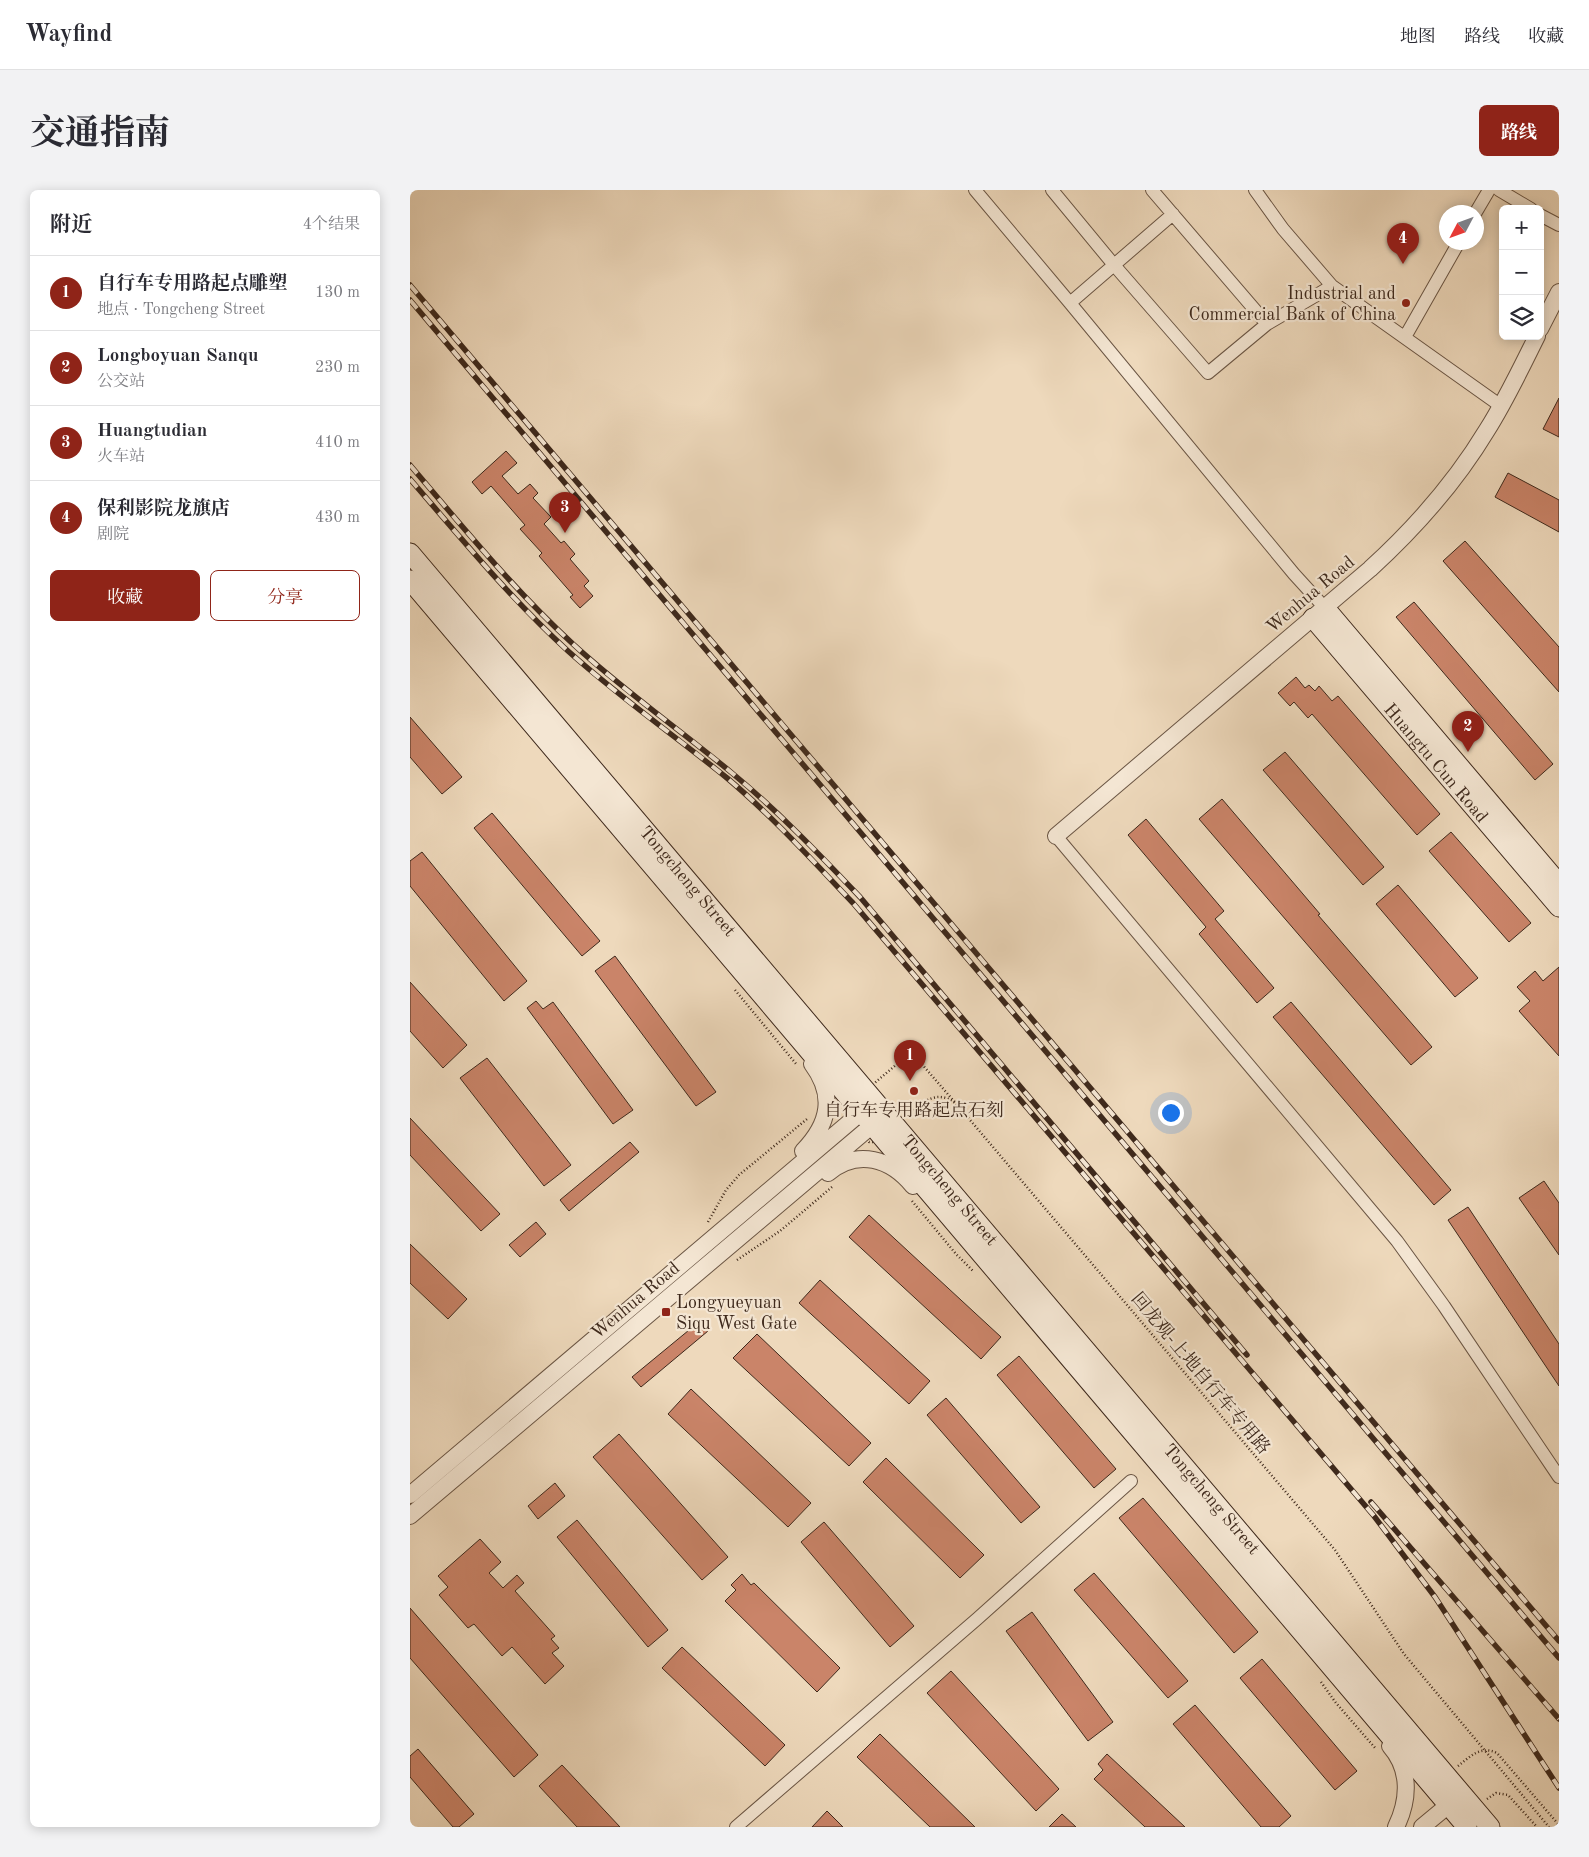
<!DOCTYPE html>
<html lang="zh">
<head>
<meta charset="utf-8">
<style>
  :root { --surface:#fff; --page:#f2f2f3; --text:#2b2b33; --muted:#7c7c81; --line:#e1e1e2; --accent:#8f2418 }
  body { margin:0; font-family:"Old Standard TT","Noto Serif SC",serif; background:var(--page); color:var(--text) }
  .controls { position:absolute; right:15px; top:15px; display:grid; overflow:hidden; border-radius:8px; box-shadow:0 2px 12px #0003 }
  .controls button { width:45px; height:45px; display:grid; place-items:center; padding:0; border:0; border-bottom:1px solid var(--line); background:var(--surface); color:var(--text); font:25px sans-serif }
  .compass { position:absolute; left:1029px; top:15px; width:45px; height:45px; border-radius:50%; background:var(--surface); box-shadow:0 2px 12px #0003; rotate:229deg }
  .you { position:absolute; left:760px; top:922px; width:18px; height:18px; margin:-12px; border:4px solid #fff; border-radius:50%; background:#1a73e8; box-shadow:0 0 0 8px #1a73e833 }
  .badge { display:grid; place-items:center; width:32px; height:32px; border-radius:50%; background:var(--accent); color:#fff; font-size:16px; font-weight:700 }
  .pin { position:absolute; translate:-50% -41px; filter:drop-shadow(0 1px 2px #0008) }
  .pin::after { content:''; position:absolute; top:26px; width:18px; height:15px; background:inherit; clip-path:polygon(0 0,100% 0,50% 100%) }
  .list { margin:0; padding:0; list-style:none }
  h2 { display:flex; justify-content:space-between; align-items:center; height:65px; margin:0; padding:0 20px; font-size:21px }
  h2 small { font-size:16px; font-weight:400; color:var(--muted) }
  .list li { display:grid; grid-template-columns:32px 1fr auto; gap:15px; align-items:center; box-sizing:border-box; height:75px; padding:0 20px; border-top:1px solid var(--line) }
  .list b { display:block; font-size:19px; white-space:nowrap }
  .list p { margin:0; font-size:16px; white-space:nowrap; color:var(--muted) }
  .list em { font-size:16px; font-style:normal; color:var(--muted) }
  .actions { display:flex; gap:10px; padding:15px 20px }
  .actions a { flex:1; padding:11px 0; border:1px solid var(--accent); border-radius:8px; text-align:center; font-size:18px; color:var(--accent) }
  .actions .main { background:var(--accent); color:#fff }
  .icon { flex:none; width:28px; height:28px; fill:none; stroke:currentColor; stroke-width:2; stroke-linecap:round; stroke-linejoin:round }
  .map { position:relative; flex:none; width:1149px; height:1637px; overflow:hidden; border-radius:8px }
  header { display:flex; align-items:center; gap:30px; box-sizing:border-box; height:70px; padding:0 25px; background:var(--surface); border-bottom:1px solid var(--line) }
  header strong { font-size:24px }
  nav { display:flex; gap:28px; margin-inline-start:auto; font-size:18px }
  .intro { display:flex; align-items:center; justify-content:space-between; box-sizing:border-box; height:120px; padding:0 30px }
  h1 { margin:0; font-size:35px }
  .button { padding:12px 22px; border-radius:8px; background:var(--accent); color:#fff; font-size:18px; font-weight:700 }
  main { display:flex; gap:30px; padding:0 30px }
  aside { flex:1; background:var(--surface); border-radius:8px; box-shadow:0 2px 12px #0003 }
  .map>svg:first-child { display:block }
</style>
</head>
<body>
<header>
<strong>Wayfind</strong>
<nav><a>地图</a><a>路线</a><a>收藏</a></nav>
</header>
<div class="intro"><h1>交通指南</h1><a class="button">路线</a></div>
<main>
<aside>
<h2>附近<small>4个结果</small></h2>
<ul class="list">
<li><span class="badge">1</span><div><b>自行车专用路起点雕塑</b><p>地点 · Tongcheng Street</p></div><em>130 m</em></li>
<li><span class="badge">2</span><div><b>Longboyuan Sanqu</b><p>公交站</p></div><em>230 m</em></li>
<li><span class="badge">3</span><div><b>Huangtudian</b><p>火车站</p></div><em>410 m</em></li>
<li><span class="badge">4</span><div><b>保利影院龙旗店</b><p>剧院</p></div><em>430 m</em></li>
</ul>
<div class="actions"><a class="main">收藏</a><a>分享</a></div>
</aside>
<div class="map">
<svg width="1149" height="1637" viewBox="0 0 1149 1637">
  <rect width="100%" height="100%" fill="#eed9bc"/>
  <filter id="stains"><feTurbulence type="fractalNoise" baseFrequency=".004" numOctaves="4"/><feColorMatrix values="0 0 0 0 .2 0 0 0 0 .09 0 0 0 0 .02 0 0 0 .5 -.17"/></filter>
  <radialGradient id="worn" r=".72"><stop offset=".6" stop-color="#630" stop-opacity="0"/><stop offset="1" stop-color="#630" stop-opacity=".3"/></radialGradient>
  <path fill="#ca8469" stroke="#3e291c" d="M1149,208V247L1133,239Z
    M96,261L107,273L92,286L108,304L120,294L128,303L123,308L141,327L134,334L151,353L154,351L165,364L160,369L179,391L174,396L183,406L170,418L160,407L163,405L129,366L132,363L110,339L115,335L81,296L72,304L62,292Z
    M1098,283L1149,310V342L1085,307Z
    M1055,351L1149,457V502L1033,371Z
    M1004,412L1143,574L1125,590L986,427Z
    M886,487L895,498L899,495L905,501L909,496L922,511L928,506L1030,624L1007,645L902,524L898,528L884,512L880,516L868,503Z
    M0,527L52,587L32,604L0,567Z
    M875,562L974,677L953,695L853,580Z
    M812,609L910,724L908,725L1022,857L1001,875L789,629Z
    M82,623L190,751L172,766L64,638Z
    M736,629L814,721L805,729L864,798L847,813L789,744L796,737L718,645Z
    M1041,642L1121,733L1099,752L1019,661Z
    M12,662L117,791L94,811L0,696V671Z
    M988,695L1068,788L1045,807L966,714Z
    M205,766L306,902L286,916L185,781Z
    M1149,777V866L1109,821L1120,811L1107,797L1125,781L1133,791Z
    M0,792L57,855L33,878L0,841Z
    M126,811L133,819L143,812L223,920L203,934L117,818Z
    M881,812L1041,1000L1024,1015L863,827Z
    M77,868L161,975L134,996L50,888Z
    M0,928L90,1024L71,1041L0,965Z
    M220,952L229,962L159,1021L150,1010Z
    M1134,991L1149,1013V1065L1109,1008Z
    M1058,1017L1149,1154V1196L1038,1030Z
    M459,1025L591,1147L571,1169L439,1047Z
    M126,1032L136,1044L110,1067L99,1055Z
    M0,1054L57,1109L38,1129L0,1093Z
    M410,1090L520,1191L499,1214L389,1113Z
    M290,1131L298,1141L231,1197L222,1187Z
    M347,1144L461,1253L439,1276L323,1168Z
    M609,1166L706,1279L684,1298L587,1185Z
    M281,1199L401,1313L378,1337L258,1224Z
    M536,1208L630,1317L611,1333L517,1225Z
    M209,1244L318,1367L292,1390L183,1267Z
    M476,1268L574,1365L550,1388L453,1292Z
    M145,1293L155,1306L128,1329L118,1316Z
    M733,1308L848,1442L824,1463L709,1328Z
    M167,1330L258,1440L238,1457L147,1347Z
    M414,1332L504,1436L480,1457L391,1352Z
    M70,1349L91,1372L79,1383L93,1398L107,1385L114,1393L105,1401L145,1446L141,1449L149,1458L142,1463L154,1476L135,1494L102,1457L92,1466L64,1434L58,1438L29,1405L38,1397L28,1386Z
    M684,1383L778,1491L758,1508L664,1400Z
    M332,1384L341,1395L344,1393L430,1478L407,1502L315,1411L326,1400L321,1395Z
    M0,1418L128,1565L104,1587L0,1468Z
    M622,1422L703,1532L678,1551L596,1441Z
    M272,1457L375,1555L355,1576L252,1478Z
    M852,1469L947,1581L925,1600L830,1488Z
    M541,1481L649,1599L626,1621L517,1503Z
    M785,1515L881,1626L869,1637H851L763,1534Z
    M470,1544L565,1637H520L447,1567Z
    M8,1559L64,1624L49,1637H43L0,1587V1566Z
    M697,1564L775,1637H735L684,1589L693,1580L688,1574Z
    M152,1575L210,1637H167L129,1596Z
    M417,1621L433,1637H402Z
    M652,1624L666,1637H639Z"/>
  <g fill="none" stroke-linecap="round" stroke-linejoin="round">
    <g stroke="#6a5544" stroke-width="14">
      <path id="minor" d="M565,0L660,113
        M642,0L704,75L763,24
        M742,0L857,134
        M845,0L873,39L922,96
        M1089,0L1121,19
        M1066,22L1079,0
        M1130,25L1149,35
        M995,147L1049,52
        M915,418L884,384L660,113L704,75L798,183L857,134L922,96L1091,216
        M646,646L987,1051L1034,1116L1149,1287
        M326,1637L567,1429L721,1291"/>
    </g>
    <g stroke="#6a5544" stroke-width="18">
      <path id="tertiary" d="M1130,139L1149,102
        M646,646L960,379C1005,338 1045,293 1077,240C1096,210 1111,178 1127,146
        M393,961C420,933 425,905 402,874
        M418,983C448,958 481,969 503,996
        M0,1305L461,914
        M0,1326L472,927
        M980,1556C1001,1580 999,1610 986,1637
        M1012,1637L1047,1608"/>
    </g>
    <g stroke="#3e291c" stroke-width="21">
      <g id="secondary">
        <path id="s1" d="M0,363L1080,1637"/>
        <path d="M0,390L1057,1637"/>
        <path d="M915,418L1149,694"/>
        <path id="s2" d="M903,428L1149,717"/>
      </g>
    </g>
    <path stroke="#3e291c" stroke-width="2.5" stroke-dasharray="1 2.5" stroke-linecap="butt" d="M325,800L387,875
      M500,867L510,872L549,917C544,911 537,907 529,907C510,907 480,940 465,952H459L436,927L434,919L494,868Z
      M502,1011L546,1064L564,1082
      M298,1032L316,1000L329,985L397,929
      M327,1070L370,1041L422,997
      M911,1492L926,1513L966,1559
      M1048,1576C1060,1567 1070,1555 1087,1563L1149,1635
      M1077,1609L1086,1603L1098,1605L1127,1637"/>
    <use href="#minor" stroke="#f4e6d3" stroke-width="12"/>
    <use href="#tertiary" stroke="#f4e6d3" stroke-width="16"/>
    <use href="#secondary" stroke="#f4e6d3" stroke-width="19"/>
    <g stroke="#3e291c" stroke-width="5.5">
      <path id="rail" d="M0,95L1149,1451
        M0,110L1149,1468
        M0,275C52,336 103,399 163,454C213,500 269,539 322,583C368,621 409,664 450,707L837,1165
        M0,289C51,348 100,408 158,461C208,506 264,545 317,588C362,626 402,670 443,713L964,1326L1025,1407L1149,1598
        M961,1312L1149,1529"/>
    </g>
    <use href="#rail" stroke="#f4e6d3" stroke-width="4" stroke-dasharray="11" stroke-linecap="butt"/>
    <path stroke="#3e291c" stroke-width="2.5" stroke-dasharray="1 2.5" stroke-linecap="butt" d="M549,917L925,1360L994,1464L1139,1637"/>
  </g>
  <g fill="#8f2418" stroke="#f4e6d3" stroke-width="2">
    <circle cx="996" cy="113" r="5"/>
    <circle cx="504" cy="901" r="5"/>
    <rect x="251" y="1117" width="10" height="10" rx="2.5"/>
  </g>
  <g text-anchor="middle" stroke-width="4.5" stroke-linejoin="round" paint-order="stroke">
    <g font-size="18" fill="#3e291c" stroke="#f4e6d3" text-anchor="end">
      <text x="986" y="109">Industrial and<tspan x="986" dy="21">Commercial Bank of China</tspan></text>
      <text x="504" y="926" text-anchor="middle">自行车专用路起点石刻</text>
      <text x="266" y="1118" text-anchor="start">Longyueyuan<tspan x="266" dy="21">Siqu West Gate</tspan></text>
    </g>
    <g font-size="18" fill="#3e291c" stroke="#f4e6d3">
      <text transform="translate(900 404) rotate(-40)" y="6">Wenhua Road</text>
      <text dy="6" stroke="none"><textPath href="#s2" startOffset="190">Huangtu Cun Road</textPath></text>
      <text dy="6" stroke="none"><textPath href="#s1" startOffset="430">Tongcheng Street</textPath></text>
      <text dy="6" stroke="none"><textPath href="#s1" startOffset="835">Tongcheng Street</textPath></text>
      <text transform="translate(225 1110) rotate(-40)" y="6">Wenhua Road</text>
      <text transform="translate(791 1183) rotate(50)" y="6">回龙观-上地自行车专用路</text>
      <text dy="6" stroke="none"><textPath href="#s1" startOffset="1240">Tongcheng Street</textPath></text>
    </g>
  </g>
  <rect width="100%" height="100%" filter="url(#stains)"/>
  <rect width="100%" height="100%" fill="url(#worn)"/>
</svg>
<div class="controls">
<button>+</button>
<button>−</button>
<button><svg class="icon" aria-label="layers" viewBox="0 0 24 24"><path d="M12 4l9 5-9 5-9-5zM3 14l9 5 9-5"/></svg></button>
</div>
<svg class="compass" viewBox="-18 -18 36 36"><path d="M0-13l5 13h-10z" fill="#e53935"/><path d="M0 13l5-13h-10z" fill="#7c7c81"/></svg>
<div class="you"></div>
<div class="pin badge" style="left:500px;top:891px">1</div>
<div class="pin badge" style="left:1058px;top:562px">2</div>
<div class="pin badge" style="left:155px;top:343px">3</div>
<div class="pin badge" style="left:993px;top:74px">4</div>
</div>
</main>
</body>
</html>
